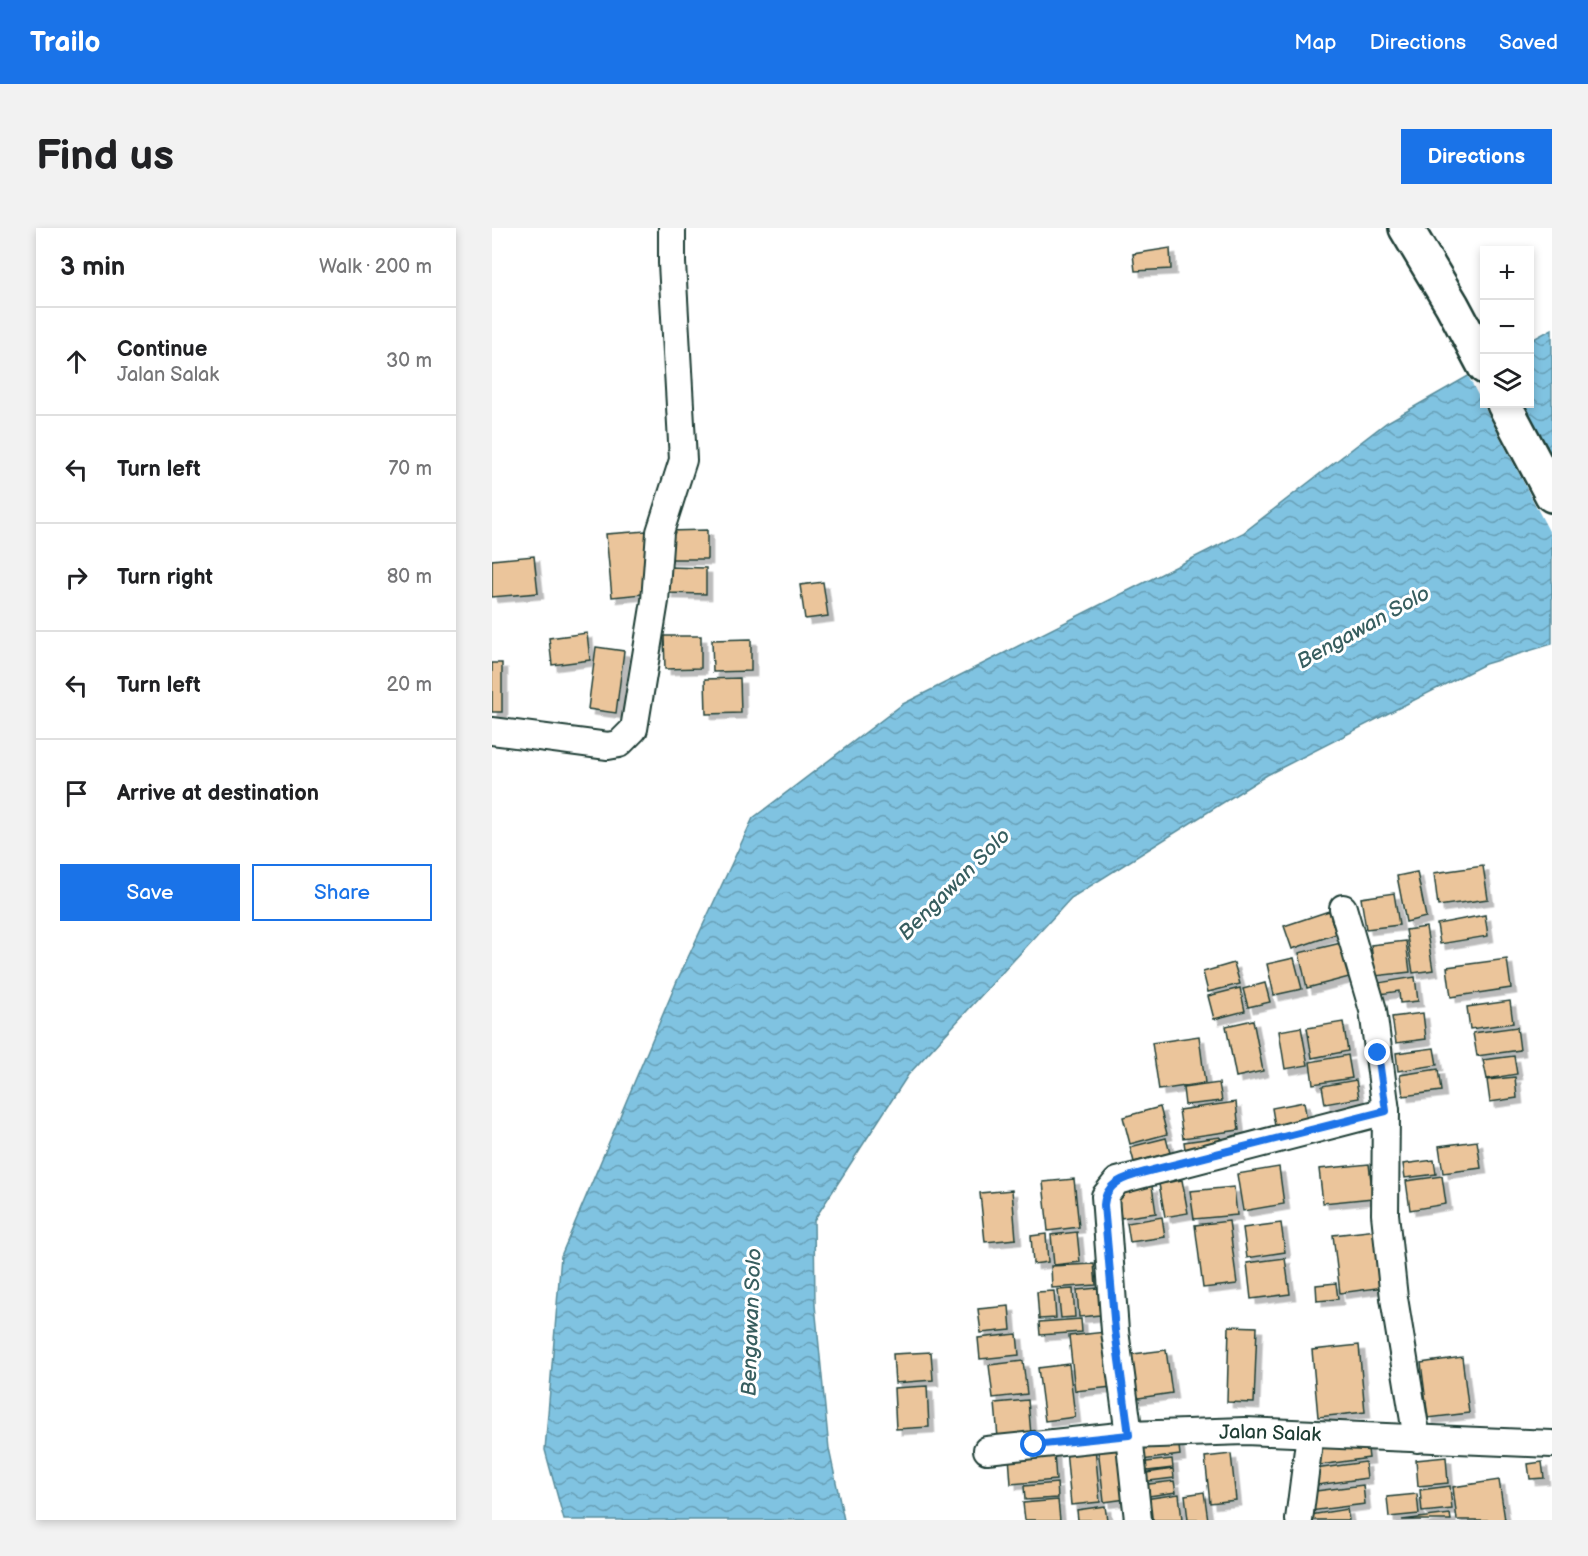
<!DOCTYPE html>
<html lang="en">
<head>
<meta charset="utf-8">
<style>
  :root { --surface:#fff; --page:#f2f2f2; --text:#202124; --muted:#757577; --line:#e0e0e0; --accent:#1a73e8 }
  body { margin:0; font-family:"Balsamiq Sans",sans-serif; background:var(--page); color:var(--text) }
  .controls { position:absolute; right:18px; top:18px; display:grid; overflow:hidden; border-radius:0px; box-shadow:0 3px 9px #0003 }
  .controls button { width:54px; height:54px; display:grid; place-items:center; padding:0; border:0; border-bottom:2px solid var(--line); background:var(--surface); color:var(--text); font:30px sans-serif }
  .stop { position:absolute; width:18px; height:18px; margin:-14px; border:4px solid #1a73e8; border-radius:50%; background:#fff }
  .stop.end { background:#1a73e8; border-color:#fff; box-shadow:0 2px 6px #0008 }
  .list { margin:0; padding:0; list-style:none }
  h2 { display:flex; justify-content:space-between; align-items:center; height:78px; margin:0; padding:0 24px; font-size:26px }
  h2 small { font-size:20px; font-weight:400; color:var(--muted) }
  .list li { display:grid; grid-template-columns:39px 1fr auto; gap:18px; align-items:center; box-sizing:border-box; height:108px; padding:0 24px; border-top:2px solid var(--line) }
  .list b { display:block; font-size:22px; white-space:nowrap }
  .list p { margin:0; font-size:20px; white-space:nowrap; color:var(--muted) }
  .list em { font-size:20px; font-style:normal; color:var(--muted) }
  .actions { display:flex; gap:12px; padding:18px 24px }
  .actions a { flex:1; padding:14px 0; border:2px solid var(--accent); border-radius:0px; text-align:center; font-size:21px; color:var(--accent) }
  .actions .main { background:var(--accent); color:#fff }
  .icon { flex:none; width:33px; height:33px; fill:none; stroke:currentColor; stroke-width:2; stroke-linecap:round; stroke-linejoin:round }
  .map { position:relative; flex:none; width:1060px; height:1292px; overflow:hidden; border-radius:0px }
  header { display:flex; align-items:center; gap:36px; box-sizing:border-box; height:84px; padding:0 30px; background:var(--accent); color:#fff }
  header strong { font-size:28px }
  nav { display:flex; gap:33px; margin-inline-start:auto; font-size:21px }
  .intro { display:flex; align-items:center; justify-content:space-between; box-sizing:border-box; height:144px; padding:0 36px }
  h1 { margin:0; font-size:42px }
  .button { padding:15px 27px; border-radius:0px; background:var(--accent); color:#fff; font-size:21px; font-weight:700 }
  main { display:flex; gap:36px; padding:0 36px }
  aside { flex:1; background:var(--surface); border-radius:0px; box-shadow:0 3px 9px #0003 }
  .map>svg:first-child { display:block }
</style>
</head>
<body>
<header>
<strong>Trailo</strong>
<nav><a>Map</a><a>Directions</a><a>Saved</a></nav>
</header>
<div class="intro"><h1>Find us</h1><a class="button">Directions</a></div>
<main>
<aside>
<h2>3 min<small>Walk · 200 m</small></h2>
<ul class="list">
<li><svg class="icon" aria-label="ahead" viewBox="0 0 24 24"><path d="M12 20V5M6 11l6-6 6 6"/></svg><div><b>Continue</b><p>Jalan Salak</p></div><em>30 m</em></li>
<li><svg class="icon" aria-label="left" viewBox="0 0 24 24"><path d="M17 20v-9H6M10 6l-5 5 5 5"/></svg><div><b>Turn left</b></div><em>70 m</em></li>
<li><svg class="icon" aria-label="right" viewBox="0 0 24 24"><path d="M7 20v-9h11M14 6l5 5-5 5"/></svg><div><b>Turn right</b></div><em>80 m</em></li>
<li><svg class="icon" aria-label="left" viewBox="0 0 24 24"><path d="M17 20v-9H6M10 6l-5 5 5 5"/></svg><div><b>Turn left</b></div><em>20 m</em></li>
<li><svg class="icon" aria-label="arrive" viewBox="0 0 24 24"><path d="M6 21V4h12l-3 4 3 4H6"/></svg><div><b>Arrive at destination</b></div></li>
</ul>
<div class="actions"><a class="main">Save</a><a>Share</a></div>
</aside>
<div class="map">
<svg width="1060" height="1292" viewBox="0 0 1060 1292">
  <defs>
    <pattern id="water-waves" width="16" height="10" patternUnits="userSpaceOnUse" patternTransform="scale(1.5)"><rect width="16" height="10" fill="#80c3e1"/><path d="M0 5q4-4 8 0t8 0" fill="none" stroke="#68a0b7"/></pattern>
    <filter id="shadow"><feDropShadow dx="5.5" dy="5.5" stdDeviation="0" flood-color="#0004"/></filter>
  </defs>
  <rect width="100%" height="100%" fill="#fff"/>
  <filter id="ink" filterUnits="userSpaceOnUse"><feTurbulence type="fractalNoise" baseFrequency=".0167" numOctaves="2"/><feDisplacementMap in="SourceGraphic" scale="12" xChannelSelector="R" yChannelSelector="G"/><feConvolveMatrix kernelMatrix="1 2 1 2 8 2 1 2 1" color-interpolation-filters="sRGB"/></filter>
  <g filter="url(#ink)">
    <path fill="url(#water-waves)" stroke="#598d9c" stroke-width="1.5" d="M1060,101V416L993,436L775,547L579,670L416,847L322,992L323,1077L337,1221L352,1292H72L53,1222L69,1028L185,753L261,590L411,476L751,305L894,195L992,139L993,176H1038V113Z"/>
    <path fill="#fff" d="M991,136L993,176H1030L1060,232V309L975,146Z"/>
    <path fill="#ebc59b" stroke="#1f3d34" stroke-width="1.5" filter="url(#shadow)" d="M678,20L679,41L643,43L641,26Z
      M215,302V331H176V303Z
      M154,303L160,365L120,369L114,306Z
      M42,328L46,365L0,369V332Z
      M176,339L214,340V366L175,365Z
      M331,354L336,388L313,391L308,357Z
      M95,405L98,432L60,437L57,410Z
      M172,408H209V440L173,441Z
      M259,411V443L221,444L220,412Z
      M104,419L132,423L124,485L96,481Z
      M0,435H10V484H0Z
      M248,450L249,485L214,486L213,451Z
      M991,638L996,671L946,678L942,645Z
      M925,644L934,689L914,694L905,648Z
      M902,665L907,697L874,701L869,670Z
      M837,683L844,706L800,721L792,698Z
      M993,687L996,708L948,716L945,696Z
      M934,699L941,742L921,745L914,702Z
      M914,713L918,744L883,748L879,717Z
      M853,714L861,748L815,760L807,725Z
      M802,730L810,761L782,767L775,736Z
      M1015,731L1019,760L959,769L955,739Z
      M742,735L748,756L716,764L711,744Z
      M923,749L926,773L908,775L907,763L888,766L886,755Z
      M773,755L778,774L756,779L751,761Z
      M748,760L753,783L722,791L716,768Z
      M1018,773L1021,795L978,801L975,779Z
      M931,785L934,811L904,815L900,789Z
      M761,792L771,843L744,849L734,798Z
      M851,794L856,823L820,830L815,800Z
      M809,799L816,837L793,841L787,803Z
      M1025,799L1028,822L985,828L981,805Z
      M707,808L713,855L667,862L660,815Z
      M942,820L945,837L906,843L904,825Z
      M856,827L860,850L821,856L818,834Z
      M1022,828L1025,846L995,851L991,832Z
      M946,841L949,863L911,868L908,847Z
      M1023,849L1025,870L998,874L995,852Z
      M864,852L867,870L833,876L830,858Z
      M727,855L730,873L693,877L691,860Z
      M744,874L747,902L691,910L687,882Z
      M812,874L816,899L784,904L780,880Z
      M668,879L675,906L638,916L631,889Z
      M728,909L730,923L694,928L692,914Z
      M674,910L678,925L642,934L638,919Z
      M985,913L989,940L951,945L947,918Z
      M942,932L944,946L913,950L911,936Z
      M877,936L881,970L831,975L827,941Z
      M787,939L792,976L751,983L745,946Z
      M950,948L954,976L918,982L914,953Z
      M582,951L587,999L556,1003L551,954Z
      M690,952L696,985L673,989L667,956Z
      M660,958L664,985L629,990L625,963Z
      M742,959L745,987L702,991L698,963Z
      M520,962L524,1011L493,1014L488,965Z
      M670,989L673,1009L638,1014L635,995Z
      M737,993L745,1056L711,1060L703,997Z
      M789,995L793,1024L755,1030L751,1000Z
      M885,1002L892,1059L848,1065L841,1007Z
      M585,1004L588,1034L562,1037L559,1007Z
      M554,1006L556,1034L541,1036L539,1008Z
      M793,1030L798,1066L759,1071L755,1035Z
      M602,1036L604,1057L560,1060L559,1038Z
      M844,1055L846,1071L825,1073L824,1057Z
      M606,1060L608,1087L587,1089L585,1062Z
      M581,1061L583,1089L569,1090L566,1062Z
      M562,1063L564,1090L547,1091L545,1064Z
      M517,1078L519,1102L489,1105L486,1081Z
      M589,1091L590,1104L548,1107L547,1094Z
      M737,1098L765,1099L762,1175L735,1174Z
      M613,1104L620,1159L583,1163L577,1108Z
      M525,1106L527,1127L488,1131L486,1110Z
      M867,1117L873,1184L826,1189L820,1122Z
      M674,1122L680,1165L640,1171L633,1127Z
      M439,1124L441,1152L403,1155L401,1126Z
      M970,1129L977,1185L936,1190L929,1135Z
      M531,1133L535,1166L501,1170L497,1137Z
      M577,1136L583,1189L553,1193L546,1140Z
      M435,1158L437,1199L404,1201L402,1160Z
      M536,1172L539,1207L506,1210L503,1175Z
      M686,1210L688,1227L650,1232L647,1215Z
      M875,1213L877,1230L821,1238L819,1221Z
      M628,1216L634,1271L612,1274L606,1219Z
      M603,1219L608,1274L579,1277L574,1222Z
      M562,1224L564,1252L519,1256L517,1228Z
      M739,1226L744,1272L718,1275L713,1229Z
      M954,1229L956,1255L926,1258L924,1232Z
      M680,1231L681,1240L647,1244L646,1235Z
      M873,1234L875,1250L818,1258L816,1242Z
      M1050,1234L1052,1250L1038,1251L1036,1236Z
      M681,1241L682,1250L649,1254L648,1246Z
      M1007,1252L1013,1292H965L961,1259Z
      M682,1253L684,1264L650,1269L649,1257Z
      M565,1255L566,1270L533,1272L532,1258Z
      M871,1257L873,1276L818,1283L816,1264Z
      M958,1258L960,1281L930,1284L928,1262Z
      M712,1264L716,1292H696L693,1267Z
      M687,1266L690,1292H649L646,1272Z
      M925,1266L927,1286L897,1289L895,1269Z
      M566,1272L568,1292H533L531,1275Z
      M613,1278L615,1292H586L585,1282Z
      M855,1281L857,1292H812V1288Z
      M958,1286L959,1292H910Z"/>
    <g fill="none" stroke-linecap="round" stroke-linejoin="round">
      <g stroke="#1f3d34" stroke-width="30">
        <g id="street">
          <path d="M0,503L116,518L127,516L142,501L163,373L168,304L191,232L180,35V0"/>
          <path d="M851,680L881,782L894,883L893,986L902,1070L925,1211"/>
          <path id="s1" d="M495,1222L637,1207L753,1203L1060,1216"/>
          <path d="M646,1292L637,1207L623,1103L613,968L625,953L894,883"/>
          <path d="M807,1292L818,1206"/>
        </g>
      </g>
      <g stroke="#1f3d34" stroke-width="38">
        <path id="secondary" d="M914,0L960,77L993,139
          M1012,176L1060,267"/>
      </g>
      <use href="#street" stroke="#fff" stroke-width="26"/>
      <use href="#secondary" stroke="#fff" stroke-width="33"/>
    </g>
  </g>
  <g fill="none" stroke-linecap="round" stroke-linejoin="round" filter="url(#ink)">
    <path stroke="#1a73e8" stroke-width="8" d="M542,1217L637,1207L623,1102L612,977C614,951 640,948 661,942L894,883L886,825"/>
  </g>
  <g text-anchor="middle" stroke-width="6" stroke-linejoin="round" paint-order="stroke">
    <g font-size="20" fill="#1f3d34" stroke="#fff">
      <text dy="7" stroke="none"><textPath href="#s1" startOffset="284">Jalan Salak</textPath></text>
    </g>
    <g font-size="21" font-style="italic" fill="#375e5f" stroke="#fff">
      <text transform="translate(871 399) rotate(-29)" y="7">Bengawan Solo</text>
      <text transform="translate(462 656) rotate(-45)" y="7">Bengawan Solo</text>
      <text transform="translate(259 1094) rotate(-88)" y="7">Bengawan Solo</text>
    </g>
  </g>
</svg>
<div class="controls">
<button>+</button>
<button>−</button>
<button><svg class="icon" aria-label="layers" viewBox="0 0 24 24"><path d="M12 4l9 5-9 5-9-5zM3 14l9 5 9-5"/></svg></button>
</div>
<div class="stop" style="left:542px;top:1217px"></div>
<div class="stop end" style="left:886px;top:825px"></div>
</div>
</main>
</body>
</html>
